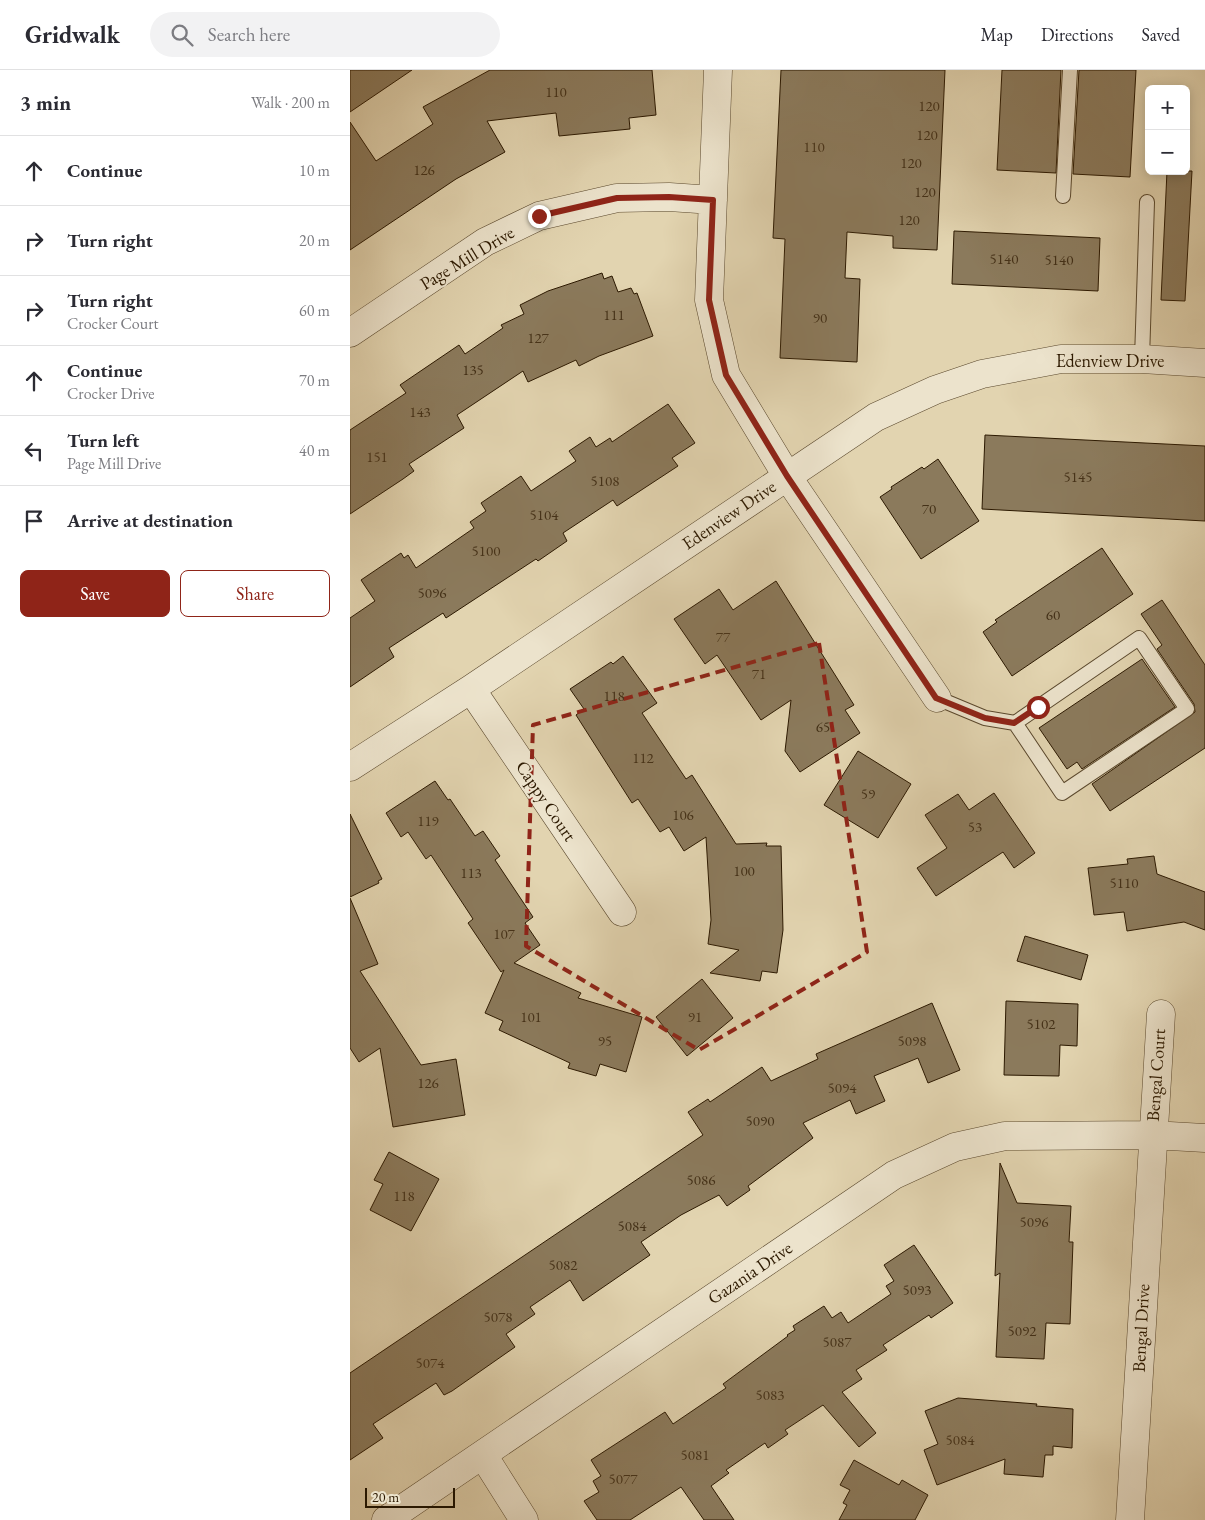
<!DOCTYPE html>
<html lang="en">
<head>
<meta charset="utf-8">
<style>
  :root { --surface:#fff; --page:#f2f2f3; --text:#2b2b33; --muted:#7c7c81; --line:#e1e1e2; --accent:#8f2418 }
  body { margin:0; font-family:"EB Garamond",serif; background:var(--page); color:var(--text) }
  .controls { position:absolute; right:15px; top:15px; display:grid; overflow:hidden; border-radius:8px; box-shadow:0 2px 12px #0003 }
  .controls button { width:45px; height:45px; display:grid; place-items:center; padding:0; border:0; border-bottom:1px solid var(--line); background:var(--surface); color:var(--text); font:25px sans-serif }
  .scale { position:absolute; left:15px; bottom:12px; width:90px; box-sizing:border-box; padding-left:5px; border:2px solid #2c1901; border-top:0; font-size:14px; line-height:18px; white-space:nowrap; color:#2c1901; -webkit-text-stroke:4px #ece3cc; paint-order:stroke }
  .stop { position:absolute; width:15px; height:15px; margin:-11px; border:4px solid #8f2418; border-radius:50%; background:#fff }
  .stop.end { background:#8f2418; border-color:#fff; box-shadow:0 1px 5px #0008 }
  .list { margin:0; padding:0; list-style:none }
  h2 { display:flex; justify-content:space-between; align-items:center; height:65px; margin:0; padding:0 20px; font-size:21px }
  h2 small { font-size:16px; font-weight:400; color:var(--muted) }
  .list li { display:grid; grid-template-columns:32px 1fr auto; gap:15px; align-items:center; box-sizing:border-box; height:70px; padding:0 20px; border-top:1px solid var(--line) }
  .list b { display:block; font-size:19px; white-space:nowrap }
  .list p { margin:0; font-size:16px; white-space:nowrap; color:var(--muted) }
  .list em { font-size:16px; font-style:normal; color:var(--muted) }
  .actions { display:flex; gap:10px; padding:15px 20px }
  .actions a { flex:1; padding:11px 0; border:1px solid var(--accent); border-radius:8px; text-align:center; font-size:18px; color:var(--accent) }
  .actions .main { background:var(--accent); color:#fff }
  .icon { flex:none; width:28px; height:28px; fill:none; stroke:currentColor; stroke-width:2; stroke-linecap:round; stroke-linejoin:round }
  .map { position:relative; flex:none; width:855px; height:1450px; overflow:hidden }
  header { display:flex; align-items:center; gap:30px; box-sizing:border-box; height:70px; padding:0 25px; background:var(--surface); border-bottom:1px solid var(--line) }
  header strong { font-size:24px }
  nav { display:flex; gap:28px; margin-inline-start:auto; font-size:18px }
  .search { width:350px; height:45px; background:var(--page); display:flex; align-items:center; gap:12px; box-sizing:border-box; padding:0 18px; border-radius:28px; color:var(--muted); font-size:19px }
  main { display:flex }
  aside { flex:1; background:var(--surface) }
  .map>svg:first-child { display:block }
</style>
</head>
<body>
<header>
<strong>Gridwalk</strong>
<div class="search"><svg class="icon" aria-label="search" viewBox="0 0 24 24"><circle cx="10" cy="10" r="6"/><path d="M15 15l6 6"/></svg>Search here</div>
<nav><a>Map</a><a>Directions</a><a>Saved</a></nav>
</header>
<main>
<aside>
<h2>3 min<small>Walk · 200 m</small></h2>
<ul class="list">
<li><svg class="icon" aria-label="ahead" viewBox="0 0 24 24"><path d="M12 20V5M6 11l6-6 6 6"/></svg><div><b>Continue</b></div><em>10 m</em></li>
<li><svg class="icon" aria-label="right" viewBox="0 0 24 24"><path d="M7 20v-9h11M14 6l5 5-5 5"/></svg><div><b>Turn right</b></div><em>20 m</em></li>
<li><svg class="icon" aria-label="right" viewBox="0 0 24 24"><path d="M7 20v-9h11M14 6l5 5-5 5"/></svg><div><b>Turn right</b><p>Crocker Court</p></div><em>60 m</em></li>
<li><svg class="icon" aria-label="ahead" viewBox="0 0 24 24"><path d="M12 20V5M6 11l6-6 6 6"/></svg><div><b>Continue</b><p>Crocker Drive</p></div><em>70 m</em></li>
<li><svg class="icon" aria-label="left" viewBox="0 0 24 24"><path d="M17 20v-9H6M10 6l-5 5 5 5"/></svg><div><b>Turn left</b><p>Page Mill Drive</p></div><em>40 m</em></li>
<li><svg class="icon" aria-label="arrive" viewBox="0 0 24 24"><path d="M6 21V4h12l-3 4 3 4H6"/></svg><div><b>Arrive at destination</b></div></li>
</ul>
<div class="actions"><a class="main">Save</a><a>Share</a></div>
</aside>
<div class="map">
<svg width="855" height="1450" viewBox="0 0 855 1450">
  <rect width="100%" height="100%" fill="#e2d4b0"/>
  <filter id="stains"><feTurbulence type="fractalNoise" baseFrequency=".004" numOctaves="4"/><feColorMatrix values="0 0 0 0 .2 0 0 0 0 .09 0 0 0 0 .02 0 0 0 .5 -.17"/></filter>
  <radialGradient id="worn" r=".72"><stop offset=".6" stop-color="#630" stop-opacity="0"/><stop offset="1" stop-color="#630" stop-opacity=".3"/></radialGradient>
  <path fill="#8b7a5c" stroke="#2c1901" d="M0,0H62L0,42Z
    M140,0H302L306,45L279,48L280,59L209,66L206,43L137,51L155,82L106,109L0,180V52L26,91L83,54L73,37Z
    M431,0H595L587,180L543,178V166L497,162L495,208L510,209L507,292L430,288L435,169L423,168Z
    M652,0H711L706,103L647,100Z
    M729,0H786L780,107L723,104Z
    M817,101H842L835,231L811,230Z
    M604,161L750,168L748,221L602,214Z
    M252,203L254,209L262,206L268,222L281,218L284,224L287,223L303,266L249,286L229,296L226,290L178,312L173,301L107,345L114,358L59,394L64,401L53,409L0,444V360L56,323L50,315L109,275L115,284L153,258L151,255L174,244L170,235L198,221Z
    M318,334L345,373L322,388L328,396L267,436L263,430L213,463L217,471L188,491L186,489L96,548L93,543L39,578L44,587L0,617V548L25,531L11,510L51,483L54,488L58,485L66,498L124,458L120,452L136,441L131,433L171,406L181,421L226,391L219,381L240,367L246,377L260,368L262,372Z
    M635,365L855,376V451L632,439Z
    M588,389L629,451L571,489L530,427L542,419L541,417L572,397L574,399Z
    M752,478L783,524L662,606L633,562L647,552L645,550Z
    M426,511L504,635L495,640L510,663L450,702L435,681L441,630L411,650L367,585L355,594L324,549L369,519L383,540Z
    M812,530L855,595V678L760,741L742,714L845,642L844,634L807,579L812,575L791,544Z
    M273,586L307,633L292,643L336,709L342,705L386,774L417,773L416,776H431L433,860L427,903L412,901L410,911L360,903L389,880L358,874L361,850L356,767L334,781L319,757L310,762L288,729L282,733L226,645L234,639L220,619L261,592L263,594Z
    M792,589L825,637L732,699L727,692L717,699L689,658Z
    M508,681L561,714L528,768L474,735Z
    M85,711L98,730L100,729L125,766L133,761L150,786L145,790L183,847L175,853L190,875L164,893L231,923L228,928L292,947L276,1002L250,994L246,1006L218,998L220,993L149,960L153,951L135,943L154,900L151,902L118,853L123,849L81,785L76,789L58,762L51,767L36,743Z
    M644,723L685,783L664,798L653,782L586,826L567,798L597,778L575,745L608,724L619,740Z
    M0,744L32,809L28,811L29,813L0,827Z
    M804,786L807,804L855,822V860L834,852L777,861L774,842L744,845L738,798L778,794L777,789Z
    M0,828L28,894L10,901L71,995L106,989L115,1045L43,1057L30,978L9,992L0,978Z
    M675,866L738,885L731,910L667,891Z
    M352,909L383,948L337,986L306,947Z
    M656,931L728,934L727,976L710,975L709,1006L654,1005Z
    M582,933L610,1000L578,1013L568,988L524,1006L535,1031L506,1044L500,1030L453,1053L463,1068L398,1116L400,1120L377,1136L369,1125L331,1145L291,1172L300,1185L233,1231L220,1210L180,1237L185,1244L156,1264L165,1277L102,1321L94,1325L86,1313L23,1354L33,1368L0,1390V1303L353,1065L338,1042L358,1029L360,1032L412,997L421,1011L468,989L466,984Z
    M39,1082L89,1109L61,1161L20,1140L33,1114L24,1110Z
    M650,1093L667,1133L721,1136L719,1172H723L720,1254L696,1253L694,1289L646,1287L650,1203L645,1206Z
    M564,1175L603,1233L581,1248L579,1245L533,1275L537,1280L506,1300L512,1309L492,1322L526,1363L509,1377L473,1335L435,1360L438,1364L418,1378L415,1373L376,1400L379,1403L361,1416L384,1450H354L331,1417L280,1450H247L234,1431L249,1422L243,1411L251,1406L241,1390L315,1342L323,1354L376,1318L373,1314L438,1266L437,1265L445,1260L443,1256L474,1236L482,1248L491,1242L498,1253L541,1224L536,1216L544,1211L534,1195Z
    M608,1328L687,1334L686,1336L723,1339L722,1378L703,1376V1385H695L693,1407L654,1404L655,1389L587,1415L574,1380L588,1374L575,1341Z
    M504,1390L549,1415L552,1410L578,1425L565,1450H489L497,1435L493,1433L500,1420L490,1415Z"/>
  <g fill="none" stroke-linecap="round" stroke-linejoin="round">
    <g stroke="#5a482d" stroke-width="16">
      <path id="service" d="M713,126L720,0
        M792,289L797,132
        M587,628L635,648L665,653L789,568L837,639L712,723L665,653"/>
    </g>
    <g stroke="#5a482d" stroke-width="29">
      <path id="minor" d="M368,0L359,230L376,305L437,406L587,628
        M0,263L135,172L189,146L267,128L319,127L363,130
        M121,619L272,842
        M0,697L121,619L526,347L585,320L632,304L711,289H792L855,293
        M133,1385L174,1450
        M36,1450L544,1105L605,1077L655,1066L802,1065L855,1068
        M780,1450L811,944"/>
    </g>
    <use href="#service" stroke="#ece3cc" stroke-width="14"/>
    <use href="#minor" stroke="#ece3cc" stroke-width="28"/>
  </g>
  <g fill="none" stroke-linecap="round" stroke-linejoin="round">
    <path stroke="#8f2418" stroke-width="6" d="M189,146L267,128L319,127L363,130L359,230L376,305L437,406L586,628L635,648L664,653L688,637"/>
  </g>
  <path fill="none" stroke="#8f2418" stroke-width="4" stroke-dasharray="10 6" stroke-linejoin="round" d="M469,573L517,882L349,980L176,876L183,655Z"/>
  <g text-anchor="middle" stroke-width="4" stroke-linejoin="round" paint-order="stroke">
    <g font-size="15" fill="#443118">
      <text x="206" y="27">110</text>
      <text x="579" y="41">120</text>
      <text x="577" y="70">120</text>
      <text x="464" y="82">110</text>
      <text x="561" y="98">120</text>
      <text x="74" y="105">126</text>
      <text x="575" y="127">120</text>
      <text x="559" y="155">120</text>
      <text x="654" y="194">5140</text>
      <text x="709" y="195">5140</text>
      <text x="264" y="250">111</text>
      <text x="470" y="253">90</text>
      <text x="188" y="273">127</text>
      <text x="123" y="305">135</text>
      <text x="70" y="347">143</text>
      <text x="27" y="392">151</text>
      <text x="728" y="412">5145</text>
      <text x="255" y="416">5108</text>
      <text x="579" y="444">70</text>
      <text x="194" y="450">5104</text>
      <text x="136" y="486">5100</text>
      <text x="82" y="528">5096</text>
      <text x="703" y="550">60</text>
      <text x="373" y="572">77</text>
      <text x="409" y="609">71</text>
      <text x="264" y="631">118</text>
      <text x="473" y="662">65</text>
      <text x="293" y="693">112</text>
      <text x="518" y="729">59</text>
      <text x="333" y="750">106</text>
      <text x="78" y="756">119</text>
      <text x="625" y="762">53</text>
      <text x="394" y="806">100</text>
      <text x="121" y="808">113</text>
      <text x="774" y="818">5110</text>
      <text x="154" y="869">107</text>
      <text x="181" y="952">101</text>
      <text x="345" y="952">91</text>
      <text x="691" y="959">5102</text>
      <text x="255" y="976">95</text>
      <text x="562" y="976">5098</text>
      <text x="78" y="1018">126</text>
      <text x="492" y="1023">5094</text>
      <text x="410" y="1056">5090</text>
      <text x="351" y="1115">5086</text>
      <text x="54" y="1131">118</text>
      <text x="684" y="1157">5096</text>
      <text x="282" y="1161">5084</text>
      <text x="213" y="1200">5082</text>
      <text x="567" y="1225">5093</text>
      <text x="148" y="1252">5078</text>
      <text x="672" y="1266">5092</text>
      <text x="487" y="1277">5087</text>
      <text x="80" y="1298">5074</text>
      <text x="420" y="1330">5083</text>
      <text x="610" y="1375">5084</text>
      <text x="345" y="1390">5081</text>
      <text x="273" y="1414">5077</text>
    </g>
    <g font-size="18" fill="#2c1901" stroke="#ece3cc">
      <text transform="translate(117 188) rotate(-31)" y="6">Page Mill Drive</text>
      <text x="760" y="297">Edenview Drive</text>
      <text transform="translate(379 445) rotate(-34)" y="6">Edenview Drive</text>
      <text transform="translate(196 731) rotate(56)" y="6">Cappy Court</text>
      <text transform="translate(806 1005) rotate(-86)" y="6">Bengal Court</text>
      <text transform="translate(400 1203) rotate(-34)" y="6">Gazania Drive</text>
      <text transform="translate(791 1258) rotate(-87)" y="6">Bengal Drive</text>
    </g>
  </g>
  <rect width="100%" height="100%" filter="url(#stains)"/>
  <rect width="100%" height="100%" fill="url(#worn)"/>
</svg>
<div class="controls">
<button>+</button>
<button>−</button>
</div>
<div class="scale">20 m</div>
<div class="stop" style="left:688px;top:637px"></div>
<div class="stop end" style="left:189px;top:146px"></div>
</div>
</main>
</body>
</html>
